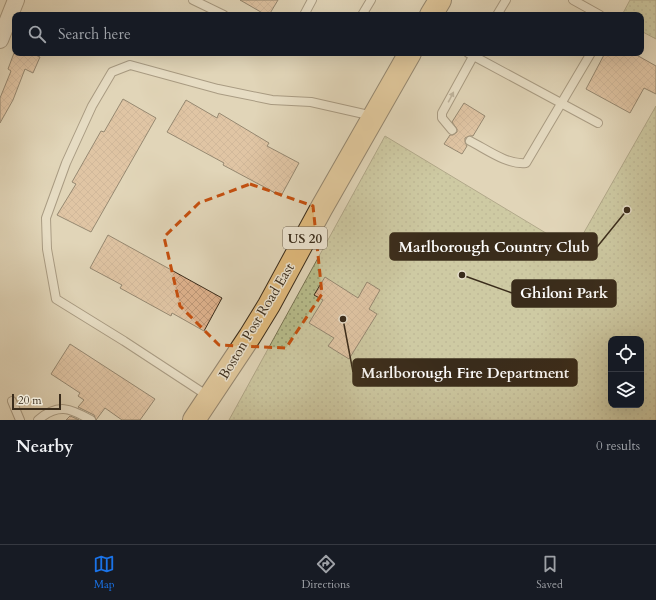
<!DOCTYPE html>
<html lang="en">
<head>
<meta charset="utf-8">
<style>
  :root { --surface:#171b24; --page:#20242c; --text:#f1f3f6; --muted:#9ea1a6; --line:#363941; --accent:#1a73e8 }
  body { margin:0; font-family:Cardo,serif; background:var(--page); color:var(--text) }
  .controls { position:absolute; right:12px; bottom:12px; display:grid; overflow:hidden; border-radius:8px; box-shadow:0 4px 16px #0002 }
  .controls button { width:36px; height:36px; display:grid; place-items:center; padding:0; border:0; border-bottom:1px solid var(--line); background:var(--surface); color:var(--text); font:20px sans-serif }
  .scale { position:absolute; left:12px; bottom:10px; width:49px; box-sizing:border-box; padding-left:4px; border:2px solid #3a2c1b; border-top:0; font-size:11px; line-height:14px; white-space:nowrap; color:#3a2c1b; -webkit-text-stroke:3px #ece4d1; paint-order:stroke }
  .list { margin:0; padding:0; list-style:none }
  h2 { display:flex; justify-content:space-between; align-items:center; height:52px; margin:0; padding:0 16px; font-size:17px }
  h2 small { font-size:13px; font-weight:400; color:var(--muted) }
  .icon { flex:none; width:22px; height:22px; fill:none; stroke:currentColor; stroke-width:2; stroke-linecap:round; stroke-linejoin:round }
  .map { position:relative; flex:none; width:656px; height:420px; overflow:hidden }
  .search { position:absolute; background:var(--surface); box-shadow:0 4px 16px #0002; left:12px; right:12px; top:12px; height:44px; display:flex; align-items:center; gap:10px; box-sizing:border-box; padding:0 14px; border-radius:8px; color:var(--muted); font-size:15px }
  .sheet { height:124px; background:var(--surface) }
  nav { display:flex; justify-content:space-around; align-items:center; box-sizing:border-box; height:56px; border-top:1px solid var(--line); background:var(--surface); font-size:11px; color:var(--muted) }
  nav a { display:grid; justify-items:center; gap:2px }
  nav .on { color:var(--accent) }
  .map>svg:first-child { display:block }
</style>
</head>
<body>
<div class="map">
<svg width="656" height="420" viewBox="0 0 656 420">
  <defs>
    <pattern id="grass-dots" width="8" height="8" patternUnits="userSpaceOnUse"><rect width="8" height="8" fill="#b7bc8b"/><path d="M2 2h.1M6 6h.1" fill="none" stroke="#969971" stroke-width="1.8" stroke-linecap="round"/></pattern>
    <pattern id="building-cross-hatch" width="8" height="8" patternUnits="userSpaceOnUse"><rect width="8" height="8" fill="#ddb18c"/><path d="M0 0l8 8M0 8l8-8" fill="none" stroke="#be9878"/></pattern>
  </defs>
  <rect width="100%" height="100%" fill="#e1d5b8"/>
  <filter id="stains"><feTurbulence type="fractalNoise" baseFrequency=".005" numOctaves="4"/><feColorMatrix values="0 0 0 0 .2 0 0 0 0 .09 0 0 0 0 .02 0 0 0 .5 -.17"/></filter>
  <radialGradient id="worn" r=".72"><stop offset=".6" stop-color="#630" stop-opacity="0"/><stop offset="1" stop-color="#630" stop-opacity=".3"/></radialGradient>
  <path fill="url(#grass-dots)" stroke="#787453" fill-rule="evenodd" d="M630,0H656V39L641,31V15H622Z
    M656,106V420H229L385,136L574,250ZM611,339H641V405H611Z"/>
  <path fill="url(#building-cross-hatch)" stroke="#3a2c1b" d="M240,0H278L269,15H266Z
    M14,53H31L40,57L33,73L25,69L13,100L0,123V98L11,71L8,69Z
    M605,53H633L656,66V94L644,88L630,113L586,89Z
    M123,99L156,118L91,232L57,215L76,184L72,182L101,131L104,132Z
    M186,100L217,118L219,113L269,143L267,146L299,163L281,196L223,165L224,163L167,132Z
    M464,103L485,116L473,136H469L465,138V142L467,146L462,154L444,144L450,135H453L457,132V129L452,122Z
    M108,235L222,298L204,331L172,313L171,316L120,288L122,285L90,268Z
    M325,277L358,298L367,282L380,290L369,309L377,314L349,359L328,346L334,338L309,323L323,300L314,295Z
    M70,344L155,399L140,420H122L105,408L96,420L94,415L78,407L84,400L78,396L80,393L51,374Z
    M70,416L75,418L79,420H66Z"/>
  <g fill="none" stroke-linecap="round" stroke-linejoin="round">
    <g stroke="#645642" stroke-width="10">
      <path id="service" d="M193,0L224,15
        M573,0L600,15
        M304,15L312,0
        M362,15L371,0
        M497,15L506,0
        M468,53L598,123
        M452,130L442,118V113L475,53
        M470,141C486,149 507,165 526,163L591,53
        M208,396L124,341L56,299L47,249L46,218L66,163L92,106L112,72L130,65L218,89L272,100L311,102L373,116
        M12,401L20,420
        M38,420C58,403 70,408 91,420"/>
    </g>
    <g stroke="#645642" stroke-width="18">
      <path id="minor" d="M0,40L16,0"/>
    </g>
    <g stroke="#3a2c1b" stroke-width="24">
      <path id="primary" d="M431,15L440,0
        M194,420L250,336L269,305L321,209L410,53"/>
    </g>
    <use href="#service" stroke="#ece4d1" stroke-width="8"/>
    <use href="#minor" stroke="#ece4d1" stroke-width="16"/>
    <use href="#primary" stroke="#e0ba7c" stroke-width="22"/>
  </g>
  <defs><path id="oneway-solid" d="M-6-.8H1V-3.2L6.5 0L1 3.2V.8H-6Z"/></defs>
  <use fill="#938876" href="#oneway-solid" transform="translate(451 97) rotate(-62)"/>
  <path d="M0 0H656V420H0ZM250,184L313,206L322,294L286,348L219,345L180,306L164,237L199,203Z" fill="#e1d5b8" fill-opacity=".55" fill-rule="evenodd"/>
  <path fill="none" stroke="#c5500f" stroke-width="3" stroke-dasharray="8 5" stroke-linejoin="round" d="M250,184L313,206L322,294L286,348L219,345L180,306L164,237L199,203Z"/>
  <g text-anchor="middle" stroke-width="3" stroke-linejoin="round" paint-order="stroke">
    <rect fill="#ece4d1" stroke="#6f6352" stroke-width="1" x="283" y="227" width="44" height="22" rx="3"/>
    <g font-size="13" font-weight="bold" fill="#3a2c1b">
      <text x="305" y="243">US 20</text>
    </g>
    <g font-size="14" fill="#3a2c1b" stroke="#ece4d1">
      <text transform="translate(256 321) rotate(-59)" y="5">Boston Post Road East</text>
    </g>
  </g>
  <path fill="none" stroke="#3a2c1b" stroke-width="1.5" d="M627 210L597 247M462 275L512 293M343 319L353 372"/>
  <g fill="#3a2c1b" stroke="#ece4d1" stroke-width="1.5">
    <circle cx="627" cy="210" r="4"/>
    <circle cx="462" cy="275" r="4"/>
    <circle cx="343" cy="319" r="4"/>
  </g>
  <g fill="#3a2c1b" stroke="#3a2c1b" stroke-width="1.5">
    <rect x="390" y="233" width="207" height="27" rx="4"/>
    <rect x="512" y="280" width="104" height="27" rx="4"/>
    <rect x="353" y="359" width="224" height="27" rx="4"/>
  </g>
  <g font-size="15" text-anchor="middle" font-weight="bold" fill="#fff">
    <text x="494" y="252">Marlborough Country Club</text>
    <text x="564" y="298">Ghiloni Park</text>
    <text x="465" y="378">Marlborough Fire Department</text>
  </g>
  <rect width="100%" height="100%" filter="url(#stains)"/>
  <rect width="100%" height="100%" fill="url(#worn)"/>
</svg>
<div class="controls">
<button><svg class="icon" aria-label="locate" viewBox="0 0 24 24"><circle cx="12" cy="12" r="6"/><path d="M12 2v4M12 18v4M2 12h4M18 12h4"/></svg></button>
<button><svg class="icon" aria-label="layers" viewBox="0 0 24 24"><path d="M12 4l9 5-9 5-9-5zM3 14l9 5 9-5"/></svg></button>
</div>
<div class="scale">20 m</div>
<div class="search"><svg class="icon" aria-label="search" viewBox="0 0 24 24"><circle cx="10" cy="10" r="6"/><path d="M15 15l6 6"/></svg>Search here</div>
</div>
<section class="sheet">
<h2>Nearby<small>0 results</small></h2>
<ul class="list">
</ul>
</section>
<nav>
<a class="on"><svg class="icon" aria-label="map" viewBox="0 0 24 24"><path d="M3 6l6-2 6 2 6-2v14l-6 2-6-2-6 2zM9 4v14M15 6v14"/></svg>Map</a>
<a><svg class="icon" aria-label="directions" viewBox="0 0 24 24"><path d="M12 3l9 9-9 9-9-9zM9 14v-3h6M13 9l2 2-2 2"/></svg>Directions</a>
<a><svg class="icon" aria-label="saved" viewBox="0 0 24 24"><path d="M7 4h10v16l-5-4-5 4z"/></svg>Saved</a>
</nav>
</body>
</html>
